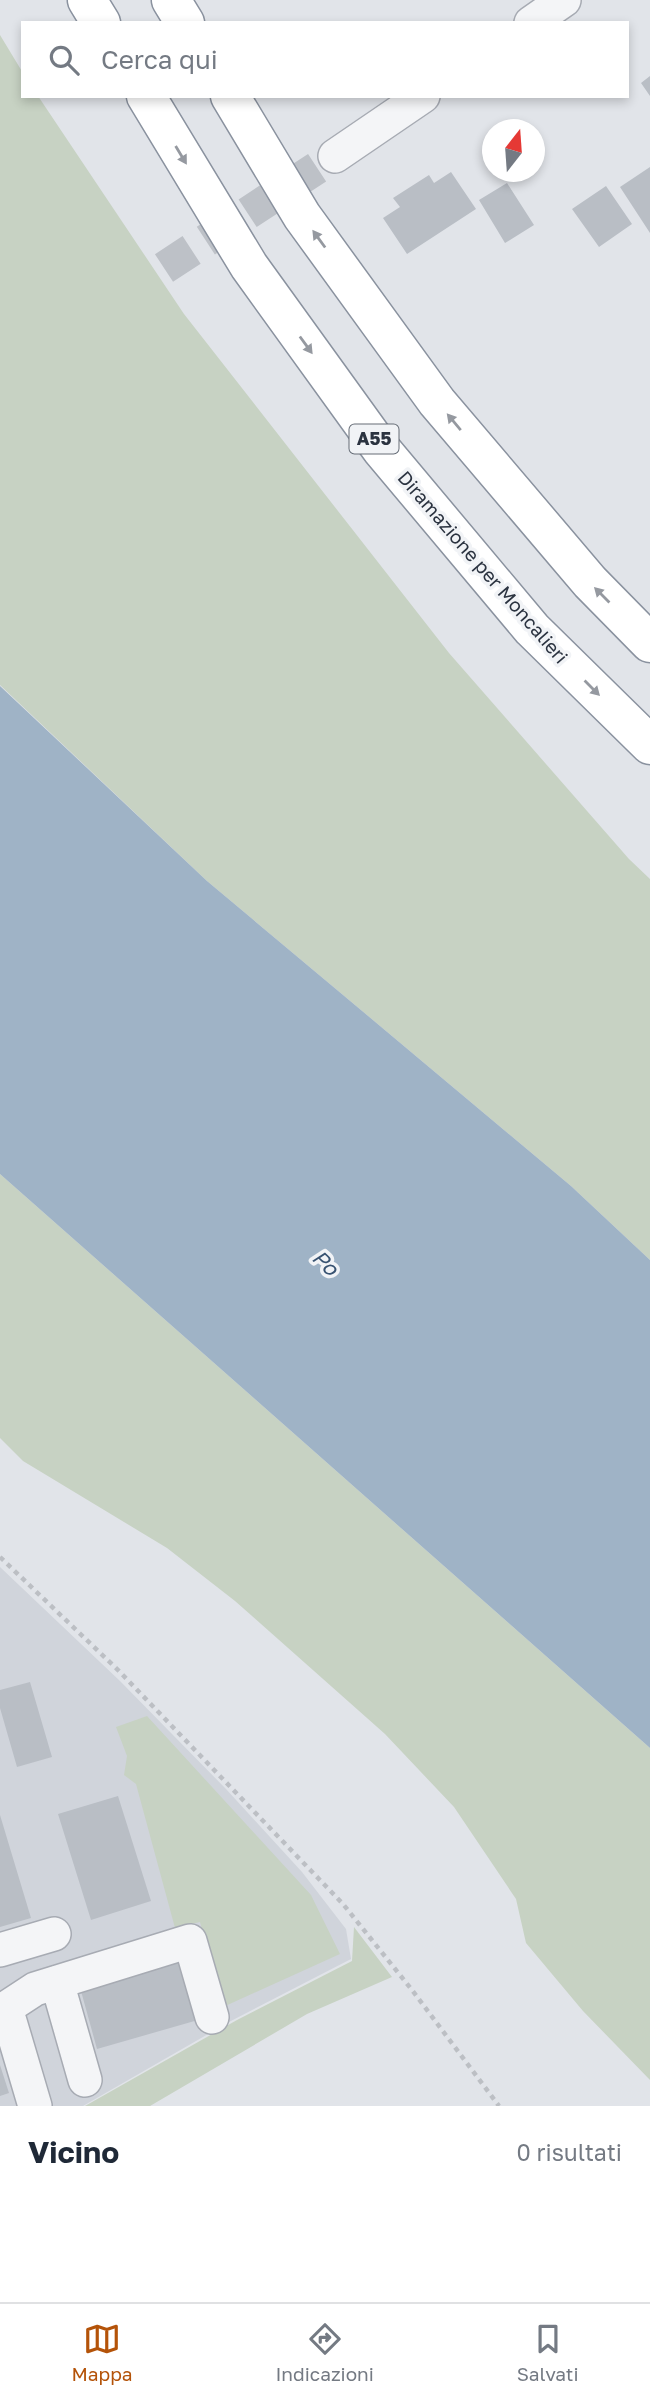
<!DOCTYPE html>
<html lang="it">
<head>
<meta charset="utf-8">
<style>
  :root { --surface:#fff; --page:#f2f2f3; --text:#1f2937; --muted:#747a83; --line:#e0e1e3; --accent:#b45309 }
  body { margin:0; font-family:"Golos Text",sans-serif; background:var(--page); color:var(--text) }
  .compass { position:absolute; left:482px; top:119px; width:63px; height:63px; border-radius:50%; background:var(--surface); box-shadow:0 4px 10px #0003; rotate:17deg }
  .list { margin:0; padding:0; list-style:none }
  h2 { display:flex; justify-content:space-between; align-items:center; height:91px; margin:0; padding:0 28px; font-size:30px }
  h2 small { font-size:23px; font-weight:400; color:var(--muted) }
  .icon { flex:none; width:38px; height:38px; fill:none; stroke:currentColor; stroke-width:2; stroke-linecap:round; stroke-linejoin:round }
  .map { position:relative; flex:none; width:650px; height:2106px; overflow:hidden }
  .search { position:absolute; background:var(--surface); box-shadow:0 4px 10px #0003; left:21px; right:21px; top:21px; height:77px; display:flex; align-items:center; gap:18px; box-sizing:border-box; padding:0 24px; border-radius:0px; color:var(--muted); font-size:26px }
  .sheet { height:196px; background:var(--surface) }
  nav { display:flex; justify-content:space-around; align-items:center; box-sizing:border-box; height:98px; border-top:2px solid var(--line); background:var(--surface); font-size:19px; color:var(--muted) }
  nav a { display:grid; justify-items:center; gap:4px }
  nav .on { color:var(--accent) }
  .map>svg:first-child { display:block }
</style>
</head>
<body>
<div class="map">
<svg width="650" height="2106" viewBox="0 0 650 2106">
  <rect width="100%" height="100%" fill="#e1e4e9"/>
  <path fill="#d0d4db" d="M0,1567L120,1681L226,1789L302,1872L346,1929L351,1959L229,2022L83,2106H0Z"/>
  <path fill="#c7d2c3" d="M0,35L23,73V96H38L184,314L449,653L629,859L650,879V1260L571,1186L207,881L0,685Z
    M0,1174L650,1748V2080L583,2011L526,1943L516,1899L454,1807L385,1734L235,1601L167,1548L23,1461L0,1438Z
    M147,1716L311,1895L340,1954L223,2007L200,1922L175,1928L136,1784L124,1775L127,1756L116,1727Z
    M354,1927L392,1977L307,2014L150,2106H85L237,2020L352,1961Z"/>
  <path fill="#9fb3c6" d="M0,686L207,881L571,1186L650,1260V1748L0,1174Z"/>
  <path fill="#b9bec5" d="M650,76V96L641,83Z
    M650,167V233L620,187Z
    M451,172L476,209L407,254L383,218L400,207L393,198L429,175L434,183Z
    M507,183L534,225L505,243L479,200Z
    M606,186L632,224L599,247L572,209Z
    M30,1682L52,1757L17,1767L0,1708V1690Z
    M118,1796L151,1901L91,1920L58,1814Z
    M0,1815L31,1918L0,1927Z
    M188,1960L205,2018L97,2049L81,1991Z
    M0,2065L9,2093L0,2096Z"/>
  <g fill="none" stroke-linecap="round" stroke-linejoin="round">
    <path stroke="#bdc1c7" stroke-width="33" stroke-dasharray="33 17" stroke-linecap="butt" d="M164,268L335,156"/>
    <g stroke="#a7abb3" stroke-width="36">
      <path id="minor" d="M531,23L564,0
        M335,156L423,96
        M0,1950L54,1934
        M57,1982L85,2080
        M6,2008L35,1989L190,1941L212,2017
        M0,2010L6,2008L35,2106"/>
    </g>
    <g stroke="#8a929f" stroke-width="41">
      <path id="highway" d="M87,0L101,23
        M171,0L185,23
        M146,96L249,266L381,449L532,629L650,745
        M230,96L302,216L437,402L590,582L650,643"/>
    </g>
    <path stroke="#bcbfc4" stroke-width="4.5" stroke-dasharray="5 5" stroke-linecap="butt" d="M0,1557L118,1670L343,1904L412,1990L499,2106"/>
    <use href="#minor" stroke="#f4f5f7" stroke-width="33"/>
    <use href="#highway" stroke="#fff" stroke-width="38"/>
  </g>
  <defs><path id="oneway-solid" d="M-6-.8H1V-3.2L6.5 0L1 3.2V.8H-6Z" transform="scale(1.75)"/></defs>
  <g fill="#9599a0">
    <use href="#oneway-solid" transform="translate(181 155) rotate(59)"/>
    <use href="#oneway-solid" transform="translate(319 239) rotate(-126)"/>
    <use href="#oneway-solid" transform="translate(306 345) rotate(54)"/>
    <use href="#oneway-solid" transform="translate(454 422) rotate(-130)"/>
    <use href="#oneway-solid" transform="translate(602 595) rotate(-135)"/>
    <use href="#oneway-solid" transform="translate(592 688) rotate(45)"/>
  </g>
  <g text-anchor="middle" stroke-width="7" stroke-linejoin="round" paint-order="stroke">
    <rect fill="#f1f3f6" stroke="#666d77" stroke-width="2" x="349.5" y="424.5" width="49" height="29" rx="5"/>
    <g font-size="18" font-weight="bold" fill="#2b3340">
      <text x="374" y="445">A55</text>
    </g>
    <g font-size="19" fill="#2b3340" stroke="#f1f3f6">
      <text transform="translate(483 567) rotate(49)" y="7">Diramazione per Moncalieri</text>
    </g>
    <g font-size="21" font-style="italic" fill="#375271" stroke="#f1f3f6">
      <text transform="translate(325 1263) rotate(43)" y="7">Po</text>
    </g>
  </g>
</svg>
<svg class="compass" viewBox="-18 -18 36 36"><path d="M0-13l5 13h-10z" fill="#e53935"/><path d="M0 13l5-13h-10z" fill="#747a83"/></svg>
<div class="search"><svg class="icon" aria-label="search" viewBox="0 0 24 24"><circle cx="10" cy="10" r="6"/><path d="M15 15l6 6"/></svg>Cerca qui</div>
</div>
<section class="sheet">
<h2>Vicino<small>0 risultati</small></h2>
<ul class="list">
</ul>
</section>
<nav>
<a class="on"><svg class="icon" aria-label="map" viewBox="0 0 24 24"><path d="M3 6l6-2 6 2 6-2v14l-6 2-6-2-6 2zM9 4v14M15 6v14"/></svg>Mappa</a>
<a><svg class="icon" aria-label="directions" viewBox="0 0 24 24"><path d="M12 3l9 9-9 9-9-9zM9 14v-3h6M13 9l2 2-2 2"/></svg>Indicazioni</a>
<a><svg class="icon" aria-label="saved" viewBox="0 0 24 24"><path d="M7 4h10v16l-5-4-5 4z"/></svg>Salvati</a>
</nav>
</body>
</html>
